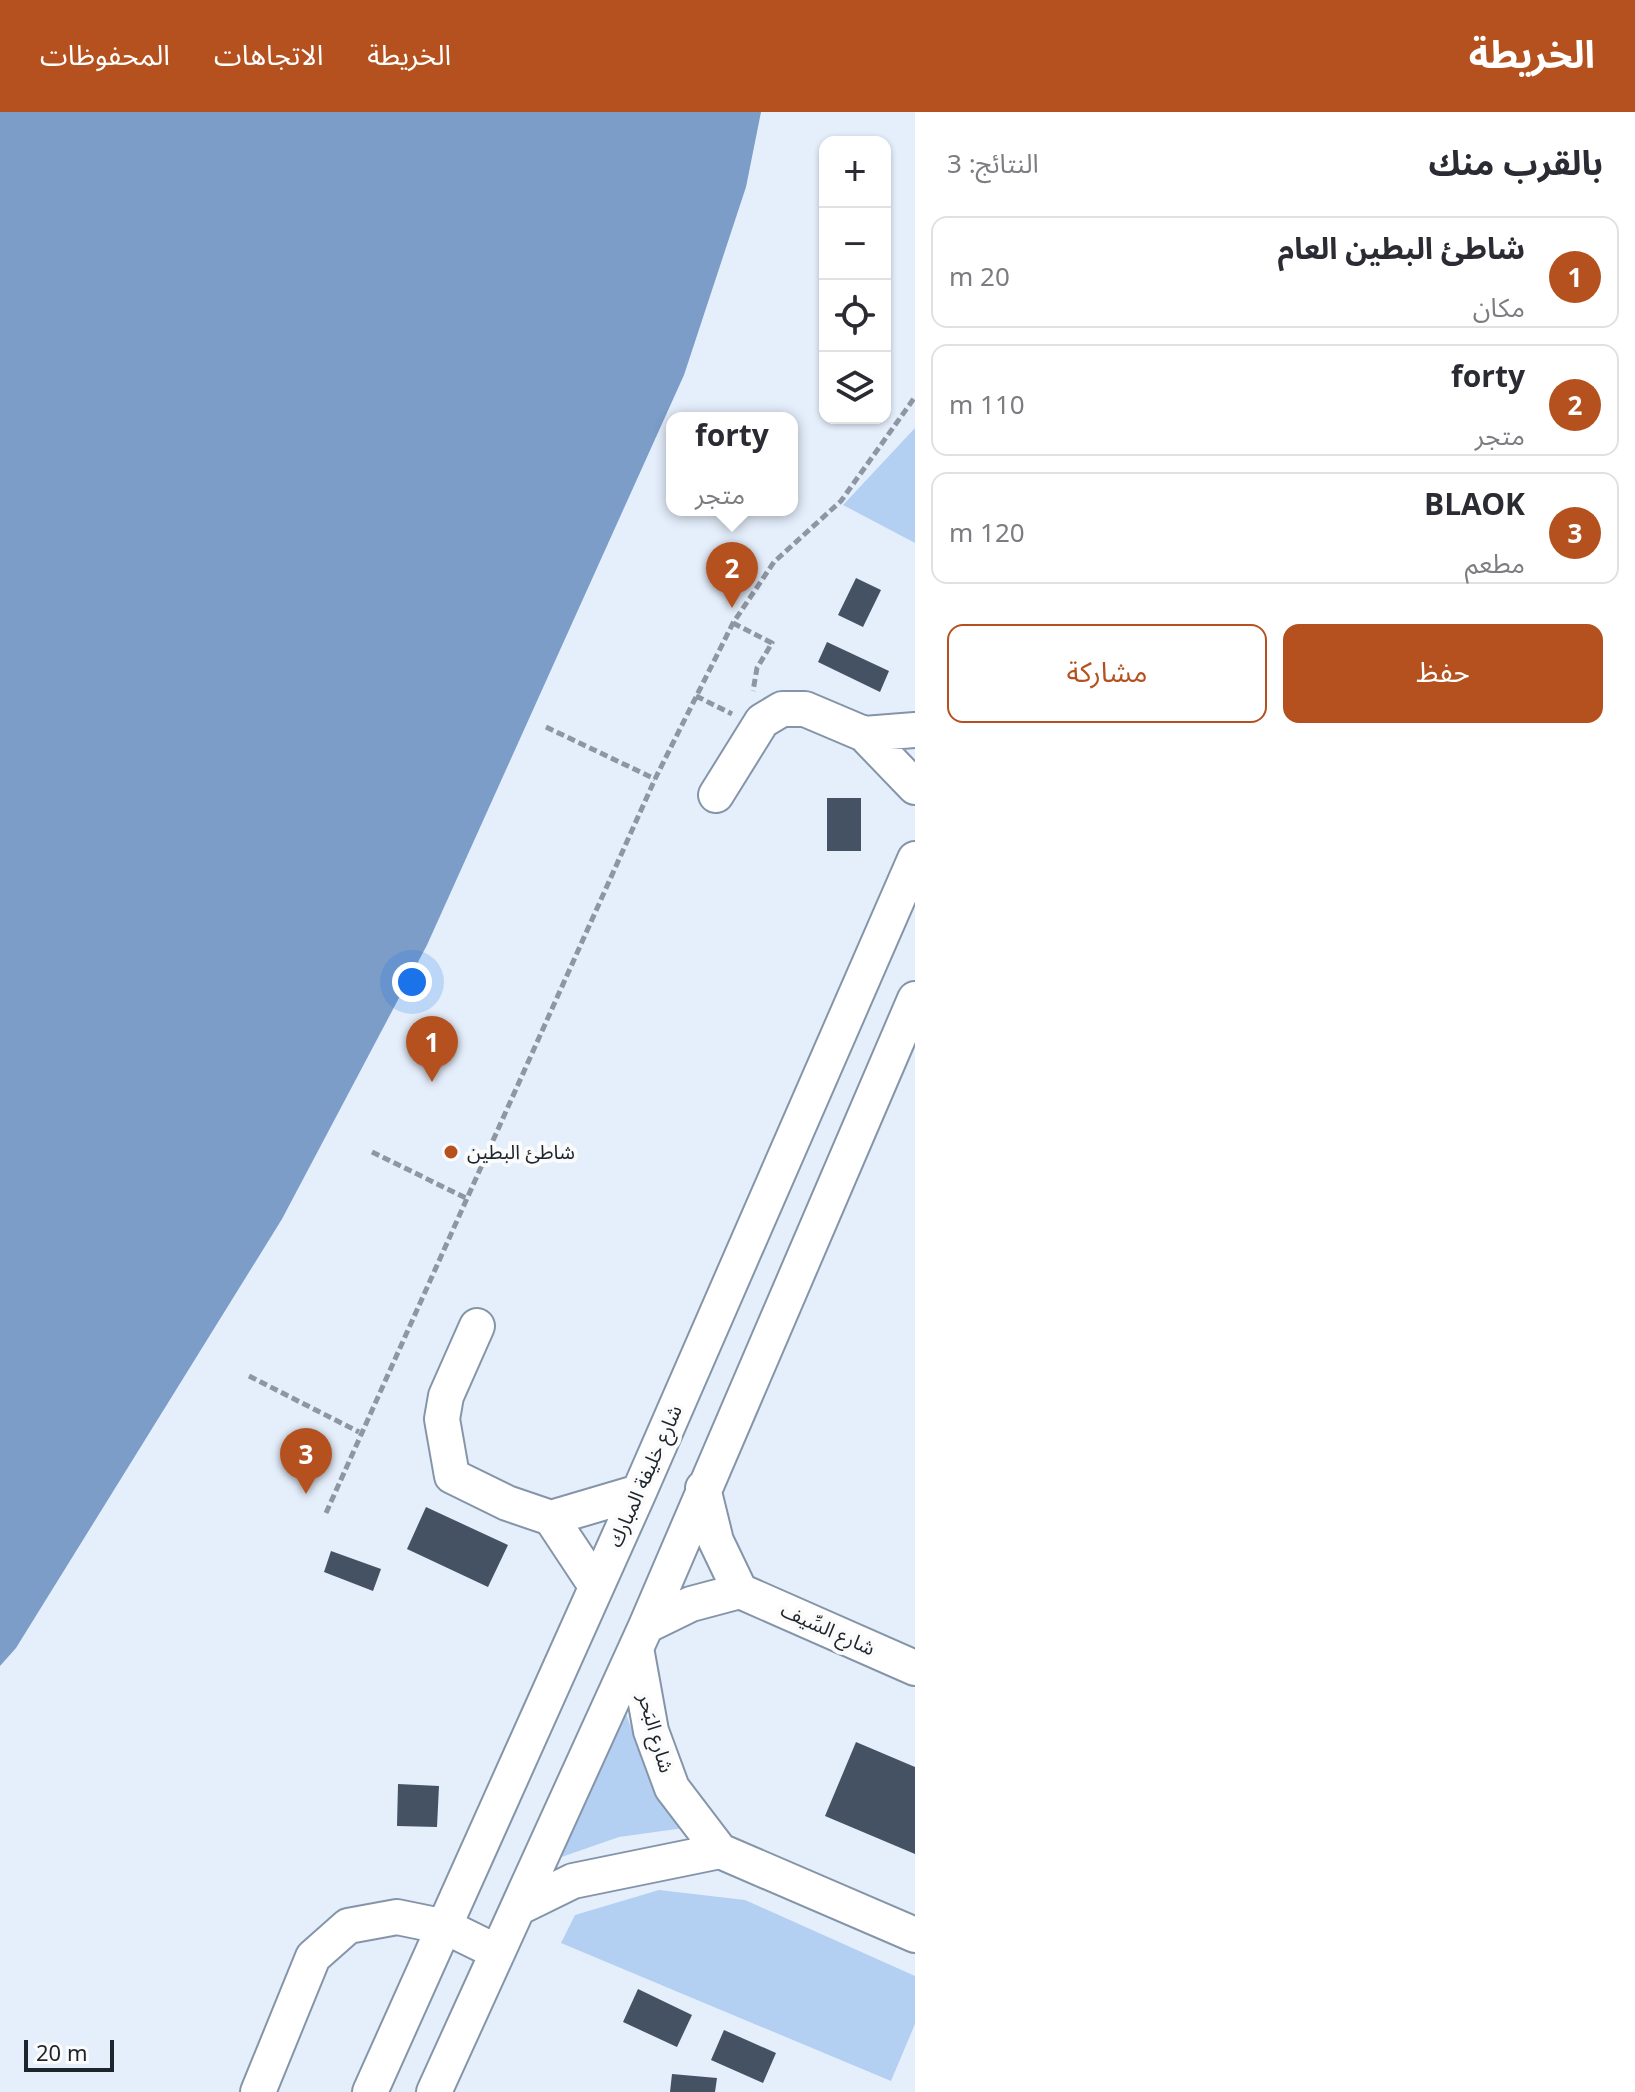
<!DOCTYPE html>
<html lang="ar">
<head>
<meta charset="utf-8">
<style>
  :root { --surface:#fff; --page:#f7f7f7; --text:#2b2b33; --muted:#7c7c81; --line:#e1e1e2; --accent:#b5511e }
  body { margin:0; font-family:Georgia,"Noto Sans Arabic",serif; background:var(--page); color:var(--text); direction:rtl }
  .controls { position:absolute; right:24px; top:24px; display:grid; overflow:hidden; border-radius:16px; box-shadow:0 2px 6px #0004 }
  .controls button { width:72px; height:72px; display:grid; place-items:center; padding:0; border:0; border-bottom:2px solid var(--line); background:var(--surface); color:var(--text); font:40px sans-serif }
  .scale { position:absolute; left:24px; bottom:20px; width:90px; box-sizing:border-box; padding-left:8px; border:4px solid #1d242c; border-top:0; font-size:22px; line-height:28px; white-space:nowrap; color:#1d242c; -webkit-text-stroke:6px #fbfbfb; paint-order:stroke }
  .you { position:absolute; left:412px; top:870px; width:28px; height:28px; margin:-20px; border:6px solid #fff; border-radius:50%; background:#1a73e8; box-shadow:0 0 0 12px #1a73e833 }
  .badge { display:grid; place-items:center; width:52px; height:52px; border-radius:50%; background:var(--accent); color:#fff; font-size:26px; font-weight:700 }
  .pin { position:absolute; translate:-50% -66px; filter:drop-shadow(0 2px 4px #0008) }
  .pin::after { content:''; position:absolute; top:42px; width:28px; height:24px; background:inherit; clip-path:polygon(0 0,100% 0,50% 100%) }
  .popup { position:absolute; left:666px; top:300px; width:132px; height:104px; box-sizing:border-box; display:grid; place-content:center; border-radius:16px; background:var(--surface); filter:drop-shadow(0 2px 6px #0005); font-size:26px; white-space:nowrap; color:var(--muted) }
  .popup b { font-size:30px; color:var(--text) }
  .popup::after { content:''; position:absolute; left:50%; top:100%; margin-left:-16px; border:16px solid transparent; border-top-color:var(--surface) }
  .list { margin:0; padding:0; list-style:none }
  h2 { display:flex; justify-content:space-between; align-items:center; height:104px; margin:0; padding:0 32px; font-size:34px }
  h2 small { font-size:26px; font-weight:400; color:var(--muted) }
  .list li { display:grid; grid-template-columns:52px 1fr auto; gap:24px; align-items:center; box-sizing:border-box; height:112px; margin:0 16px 16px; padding:0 16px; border:2px solid var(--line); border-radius:16px }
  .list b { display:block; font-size:30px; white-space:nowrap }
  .list p { margin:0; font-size:26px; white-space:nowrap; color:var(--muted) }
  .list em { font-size:26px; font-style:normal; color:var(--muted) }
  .actions { display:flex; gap:16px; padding:24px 32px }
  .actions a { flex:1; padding:18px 0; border:2px solid var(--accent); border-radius:16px; text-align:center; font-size:28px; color:var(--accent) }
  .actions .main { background:var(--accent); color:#fff }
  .icon { flex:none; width:44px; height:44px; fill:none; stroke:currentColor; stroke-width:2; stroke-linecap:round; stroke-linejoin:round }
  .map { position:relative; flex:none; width:915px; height:1980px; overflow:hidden; direction:ltr }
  header { display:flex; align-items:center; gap:48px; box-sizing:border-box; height:112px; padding:0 40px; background:var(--accent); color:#fff }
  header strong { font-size:38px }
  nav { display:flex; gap:44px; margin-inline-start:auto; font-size:28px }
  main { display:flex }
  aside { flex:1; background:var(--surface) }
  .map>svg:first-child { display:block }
</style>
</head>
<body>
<header>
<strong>الخريطة</strong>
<nav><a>الخريطة</a><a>الاتجاهات</a><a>المحفوظات</a></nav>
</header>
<main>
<aside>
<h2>بالقرب منك<small>النتائج: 3</small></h2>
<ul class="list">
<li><span class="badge">1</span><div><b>شاطئ البطين العام</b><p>مكان</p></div><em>20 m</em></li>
<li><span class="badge">2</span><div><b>forty</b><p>متجر</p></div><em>110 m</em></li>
<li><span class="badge">3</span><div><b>BLAOK</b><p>مطعم</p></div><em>120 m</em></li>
</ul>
<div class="actions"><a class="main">حفظ</a><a>مشاركة</a></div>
</aside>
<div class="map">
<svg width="915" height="1980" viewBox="0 0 915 1980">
  <rect width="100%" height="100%" fill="#e5effc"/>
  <path fill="#b3cff2" d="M915,316V431L843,393Z
    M621,1587L647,1662L684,1716L619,1725L550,1749Z
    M659,1778L745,1788L915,1864V1912L891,1969L561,1831L575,1803Z"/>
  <path fill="#7b9dc8" d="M0,0H761L746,75L684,263L427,833L282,1107L16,1536L0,1554Z"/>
  <path fill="#445264" d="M856,466L881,478L863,515L838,503Z
    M827,530L889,559L880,580L818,550Z
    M827,686H861V739H827Z
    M426,1395L508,1433L488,1475L407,1437Z
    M331,1439L381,1457L373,1479L324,1460Z
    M856,1630L915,1655V1742L825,1704Z
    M398,1672L439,1674L437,1715L397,1714Z
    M638,1877L692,1903L677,1935L623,1910Z
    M724,1918L776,1941L763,1971L711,1948Z
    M672,1962L717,1966L715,1980H670Z"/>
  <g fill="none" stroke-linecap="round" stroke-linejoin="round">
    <g stroke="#8595a9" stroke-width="38">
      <path id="minor" d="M864,622L915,618
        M716,683L762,609L782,597H805L864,622L915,675
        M477,1214L446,1284L442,1307L452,1364L507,1391L551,1406L639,1380
        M703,1376L716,1429L740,1479
        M551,1406L596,1474
        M646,1514L691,1492L740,1479L915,1556
        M636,1536L651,1619L672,1676L720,1739L915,1823
        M520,1795L573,1769L720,1739
        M258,1980L313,1845L348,1814L397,1805L446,1815L497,1840
        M370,1980L639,1380L915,747
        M434,1980L646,1514L915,887"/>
    </g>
    <path stroke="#8d96a1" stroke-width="5" stroke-dasharray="8 4" stroke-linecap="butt" d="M733,511L772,531L757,556L753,579
      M696,584L732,602
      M546,615L655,667
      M372,1040L466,1086
      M249,1264L359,1320
      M326,1401L655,667L733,511L774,450L841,389L915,285"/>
    <use href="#minor" stroke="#fff" stroke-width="34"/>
  </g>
  <circle fill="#b5511e" stroke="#fbfbfb" stroke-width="3" cx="451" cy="1040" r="8"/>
  <g text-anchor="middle" stroke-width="8" stroke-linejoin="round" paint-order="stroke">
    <g font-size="20" fill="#1d242c" stroke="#fbfbfb" text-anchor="start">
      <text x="467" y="1047">شاطئ البطين</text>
    </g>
    <g font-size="20" fill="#1d242c" stroke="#fbfbfb">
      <text transform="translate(645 1364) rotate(-66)" y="7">شارع خليفة المبارك</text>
      <text transform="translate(828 1517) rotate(24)" y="7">شارع السِّيف</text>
      <text transform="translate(656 1621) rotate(74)" y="7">شارع البَحر</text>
    </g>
  </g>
</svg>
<div class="controls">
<button>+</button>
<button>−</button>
<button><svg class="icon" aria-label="locate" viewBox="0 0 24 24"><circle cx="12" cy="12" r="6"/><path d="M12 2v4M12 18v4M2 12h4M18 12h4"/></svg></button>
<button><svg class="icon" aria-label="layers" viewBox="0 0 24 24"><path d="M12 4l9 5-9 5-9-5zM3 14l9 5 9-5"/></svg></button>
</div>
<div class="scale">20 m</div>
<div class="you"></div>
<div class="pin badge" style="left:432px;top:970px">1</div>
<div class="pin badge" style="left:732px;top:496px">2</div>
<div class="popup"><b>forty</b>متجر</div>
<div class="pin badge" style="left:306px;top:1382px">3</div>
</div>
</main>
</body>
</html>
